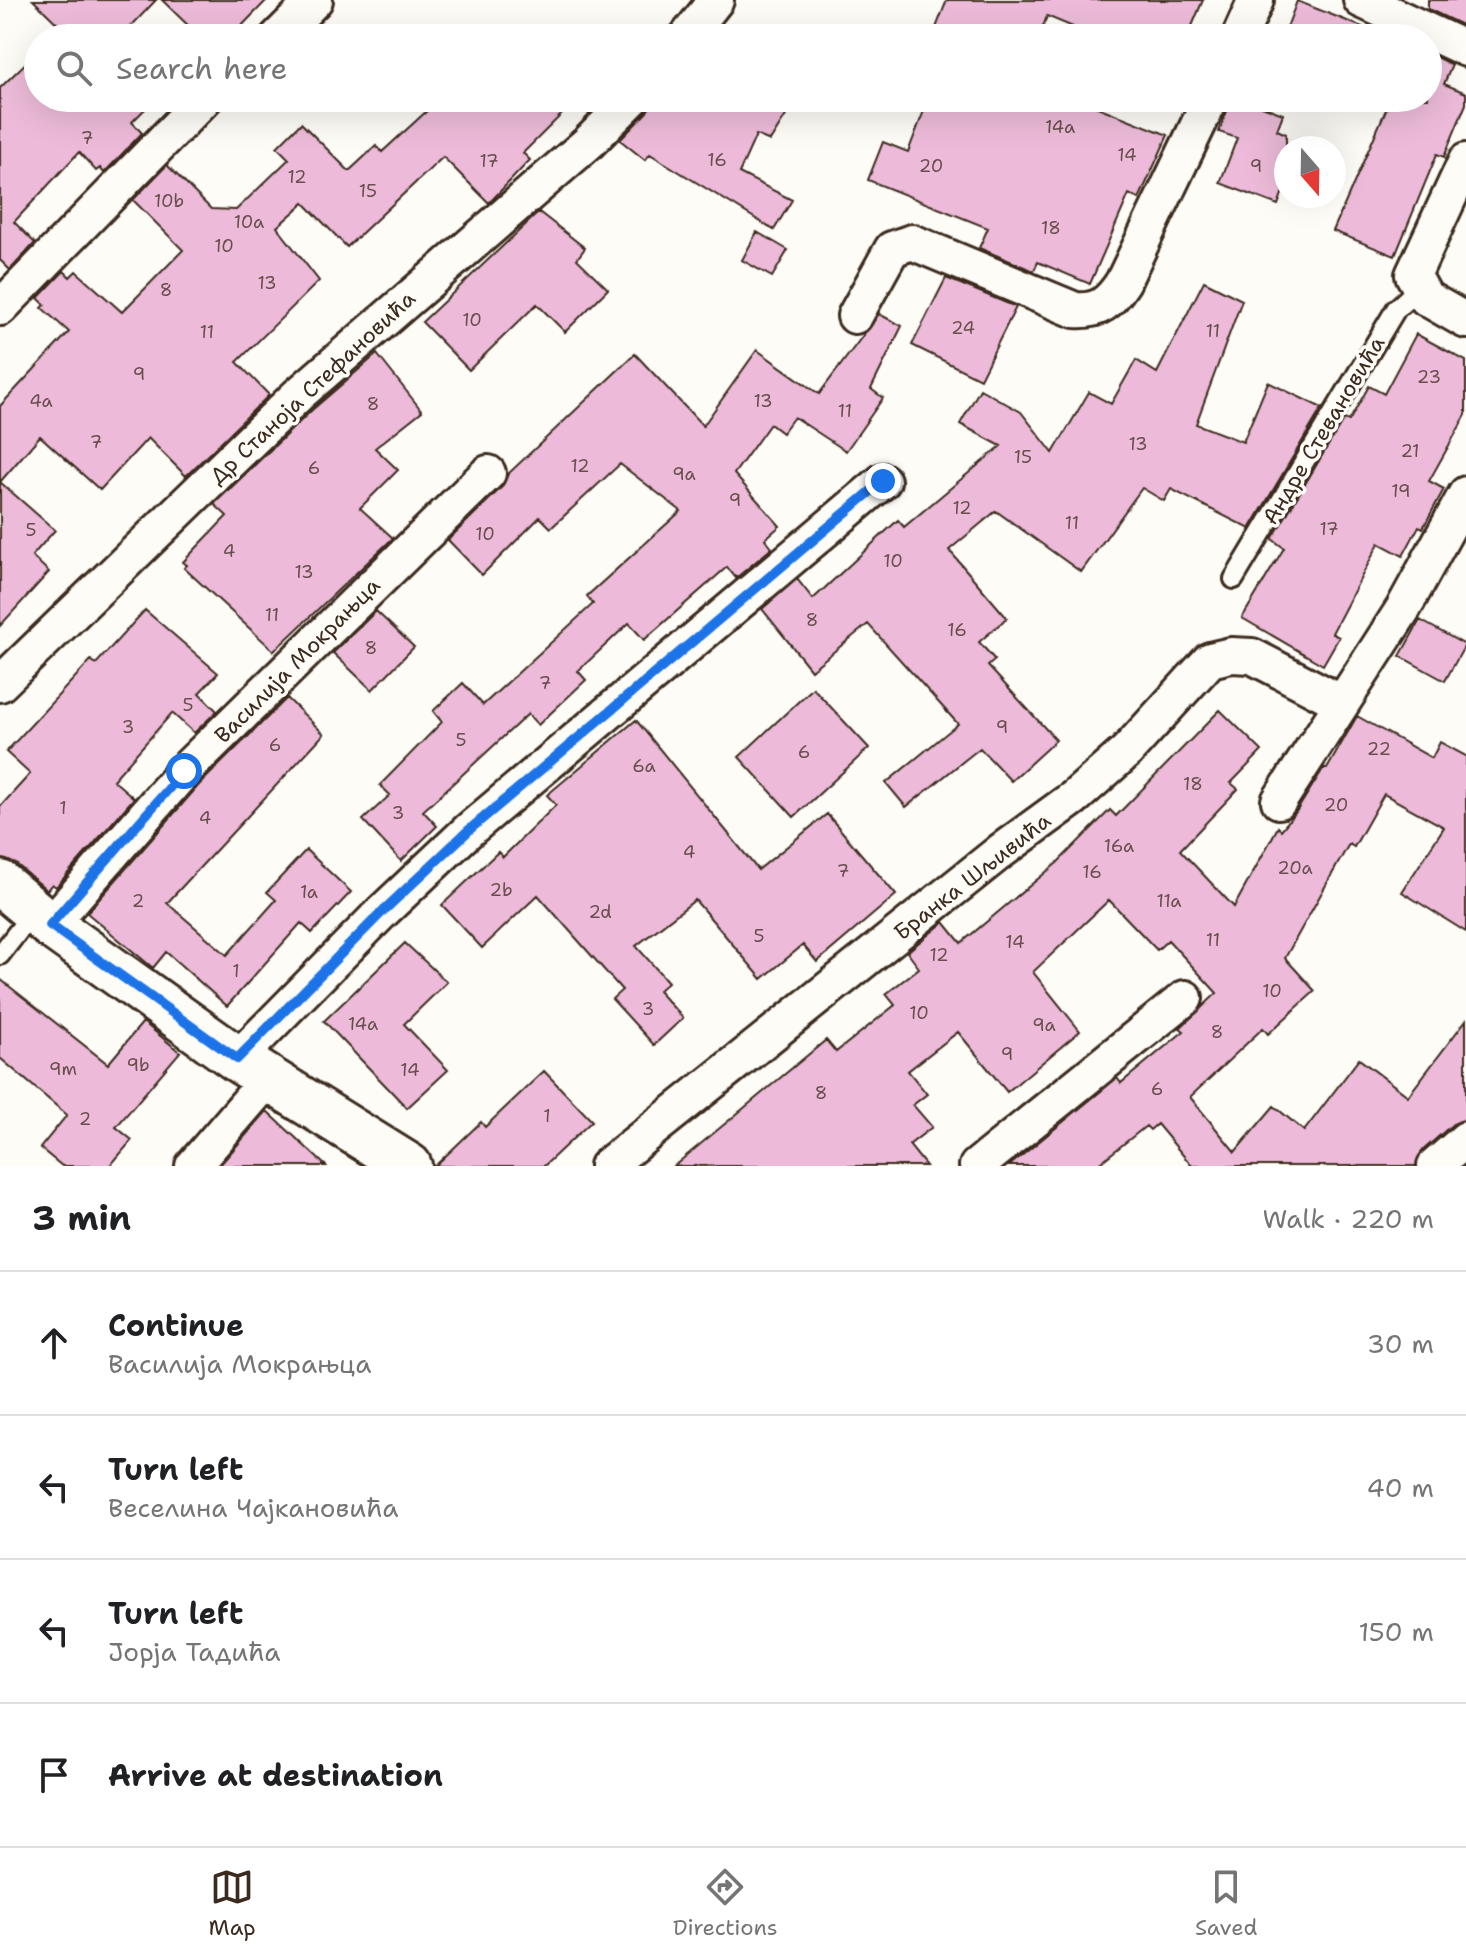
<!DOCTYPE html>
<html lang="en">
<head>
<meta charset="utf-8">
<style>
  :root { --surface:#fff; --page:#f6f6f6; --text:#202124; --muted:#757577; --line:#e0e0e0; --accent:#3b2a1e }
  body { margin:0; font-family:"Shantell Sans",sans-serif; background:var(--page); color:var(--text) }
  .compass { position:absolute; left:1274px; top:136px; width:72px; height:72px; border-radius:50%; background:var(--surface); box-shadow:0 8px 32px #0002; rotate:160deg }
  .stop { position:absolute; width:24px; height:24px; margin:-18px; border:6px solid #1a73e8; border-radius:50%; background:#fff }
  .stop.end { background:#1a73e8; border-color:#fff; box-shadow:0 2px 8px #0008 }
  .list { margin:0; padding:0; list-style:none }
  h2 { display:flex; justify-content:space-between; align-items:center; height:104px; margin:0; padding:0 32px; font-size:34px }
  h2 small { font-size:26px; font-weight:400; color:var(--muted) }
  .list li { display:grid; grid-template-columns:52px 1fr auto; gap:24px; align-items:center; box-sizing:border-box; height:144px; padding:0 32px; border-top:2px solid var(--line) }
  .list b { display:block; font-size:30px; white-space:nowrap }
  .list p { margin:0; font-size:26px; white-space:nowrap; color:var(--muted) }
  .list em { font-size:26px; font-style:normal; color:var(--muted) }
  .icon { flex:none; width:44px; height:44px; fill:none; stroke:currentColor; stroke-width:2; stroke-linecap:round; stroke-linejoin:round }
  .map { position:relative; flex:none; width:1466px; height:1166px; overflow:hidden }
  .search { position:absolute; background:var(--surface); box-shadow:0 8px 32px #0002; left:24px; right:24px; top:24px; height:88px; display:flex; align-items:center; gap:20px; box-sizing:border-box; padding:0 28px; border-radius:44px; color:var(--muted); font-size:30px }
  .sheet { height:680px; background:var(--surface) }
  nav { display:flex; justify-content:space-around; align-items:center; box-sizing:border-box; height:112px; border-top:2px solid var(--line); background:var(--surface); font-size:22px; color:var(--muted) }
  nav a { display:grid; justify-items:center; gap:4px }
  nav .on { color:var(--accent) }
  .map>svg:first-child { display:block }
</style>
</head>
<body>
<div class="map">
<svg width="1466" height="1166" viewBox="0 0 1466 1166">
  <rect width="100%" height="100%" fill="#fdfcf7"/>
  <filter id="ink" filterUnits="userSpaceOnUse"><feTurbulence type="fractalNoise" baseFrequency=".0125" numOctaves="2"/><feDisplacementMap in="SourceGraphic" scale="16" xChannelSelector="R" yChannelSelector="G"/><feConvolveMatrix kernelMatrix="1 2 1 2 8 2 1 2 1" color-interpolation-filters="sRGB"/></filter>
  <g filter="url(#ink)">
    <path fill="#edbbd9" stroke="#3b2a1e" stroke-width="2" d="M33,0H156L120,38H72Z
      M162,0H267L230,38H201Z
      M947,0H1203L1187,38H1099L1047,16L1039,38H932Z
      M1428,0H1466V27L1428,9Z
      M1297,1L1385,36L1384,38H1283Z
      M38,51V98H156L132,122L142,133L104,173L100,168L96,171L79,152L14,222L35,243L10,270L0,260V88Z
      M1428,53L1452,65L1444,84L1466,93V104L1444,157L1437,154L1395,256L1333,231L1391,98H1428Z
      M441,98H605L589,114L574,102L523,153L530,160L489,203L443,157L347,247L304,203L277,227L319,281L237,362L269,395L186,476L148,438L100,490L40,436L0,482V406L69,332L42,308L45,305L38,298L64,271L70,277L76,271L122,312L183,250L133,200L167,165L211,209L236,210L289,159L277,147L301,123L349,171L376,146L382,152Z
      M652,98H669L677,105L681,98H797L770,141L756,135L739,173L792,200L774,230L650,154L645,160L620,140L647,112Z
      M929,98H1075L1168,135L1139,199L1129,194L1090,284L1038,262L1034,271L979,248L988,228L868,180L883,142L908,152Z
      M1232,98H1241L1283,114L1277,130L1286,134V183L1278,205L1220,183L1237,138L1219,132Z
      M539,212L585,248L577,259L608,289L565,332L537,304L469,370L422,322Z
      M757,232L788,250L772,277L742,260Z
      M946,278L1016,307L980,379L912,345Z
      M1204,281L1242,300L1196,424L1243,442L1268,382L1322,408L1250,529L1171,489L1164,501L1142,488L1081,572L996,511L949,550L1007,618L979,642L995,660L988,666L1056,740L1011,781L980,748L906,807L886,783L958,724L868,624L811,670L762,609L797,579L813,599L898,520L904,527L1001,446L960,424L980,389L1021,412L1053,453L1089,392L1111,404L1136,360L1157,373Z
      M879,314L902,326L871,389L883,398L846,451L794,417L782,433L770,424L734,474L780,526L765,539L772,548L736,578L727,567L644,640L629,623L578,671L586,680L538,725L528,714L423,811L437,826L401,861L363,820L390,795L380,785L442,722L433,711L463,683L483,705L593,604L587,596L681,511L620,464L551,528L540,517L482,575L448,540L502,487L508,474L635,354L703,426L757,350L819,394Z
      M1416,334L1466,361V415L1429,481L1444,489L1423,528L1419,526L1403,556L1379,543L1332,633L1339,637L1323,665L1242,618L1284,548L1272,539L1344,419L1349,421L1369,386L1384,394Z
      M377,354L422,411L375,448L398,470L360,508L393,538L274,651L184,568L187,565L183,562L227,516L214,504L312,410Z
      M0,482L55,530L32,556L49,572L0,626Z
      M145,610L218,673L199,693L217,711L194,733L172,713L113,780L134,798L56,887L52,884L47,890L16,864L0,859V807L30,774L6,752L91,660L96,664Z
      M376,611L414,647L372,690L333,653Z
      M1420,620L1465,645L1445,681L1400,656Z
      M813,688L869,748L794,817L739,757Z
      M287,698L324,734L167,903L227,955L276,900L267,892L306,850L351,892L312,933L301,923L227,1006L166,952L153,968L87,913L199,785Z
      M1220,710L1262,751L1231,783L1238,789L1180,850L1234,907L1278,827L1281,830L1296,812L1323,769H1327L1357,716L1432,758L1440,742L1466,756V932L1402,892L1444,827L1384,794L1354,847L1349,844L1285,958L1315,991L1268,1034L1263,1028L1190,1097L1235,1152L1274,1106L1304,1131L1359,1059L1408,1096L1466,1020V1120L1453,1124L1422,1151L1416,1166H1192L1157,1124L1150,1130L1146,1126L1096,1166H1009L1117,1078L1121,1083L1184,1031L1180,1028L1217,993L1168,940L1157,950L1109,900L1033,972L1080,1031L1007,1092L958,1032L908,1071L927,1094L913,1105L932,1127L909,1145L926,1166H674L826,1040L836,1052L895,1005L886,994L919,968L907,952L944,922L961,943L1057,863L1110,810L1116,816Z
      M636,720L758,870L827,814L896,895L817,962L803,945L762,979L695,900L636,946L668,982L658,991L683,1018L654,1045L612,999L622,990L538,895L482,948L442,905L498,852L503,857L556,805L547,795Z
      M405,943L447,982L404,1024L448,1070L407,1108L324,1021Z
      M0,979L108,1064L143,1022L180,1052L116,1127L132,1140L110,1166H62L40,1148L67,1115L0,1058Z
      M544,1071L592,1121L544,1166H435L481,1122L485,1127Z
      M267,1111L326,1166H219Z"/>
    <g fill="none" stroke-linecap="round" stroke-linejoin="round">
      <g stroke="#3b2a1e" stroke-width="24">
        <path id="lane" d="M1234,579L1396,309L1419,288
          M0,955L34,911"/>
      </g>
      <g stroke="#3b2a1e" stroke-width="40">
        <path id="street" d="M1361,0L1466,49
          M277,38L315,0
          M686,38L716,0
          M1239,38L1256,0
          M1466,161L1413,275L1426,298L1466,321
          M0,308L205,98
          M855,316L892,249L912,242L1075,310C1099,312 1110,302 1123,282L1211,98
          M0,684L298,395L588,143L633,98
          M1279,801L1403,609L1466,494
          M50,925L184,771L488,473
          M237,1059L382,912L469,830L883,481
          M193,1166L268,1079
          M607,1166L1001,851L1075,797L1127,751L1210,660L1231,655L1252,656L1342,703
          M977,1166L1185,998
          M1435,1166L1466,1139"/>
      </g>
      <g stroke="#3b2a1e" stroke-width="50">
        <path id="secondary" d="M0,883L50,925L237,1059L409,1166"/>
      </g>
      <use href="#lane" stroke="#fdfcf7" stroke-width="18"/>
      <use href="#street" stroke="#fdfcf7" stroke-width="34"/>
      <use href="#secondary" stroke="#fdfcf7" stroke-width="44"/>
    </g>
  </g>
  <g fill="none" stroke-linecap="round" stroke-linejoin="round" filter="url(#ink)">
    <path stroke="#1a73e8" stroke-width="10" d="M184,771L50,925L237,1059L382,912L469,830L883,481"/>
  </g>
  <g text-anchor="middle" stroke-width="7" stroke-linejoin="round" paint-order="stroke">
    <g font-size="18" fill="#684e4d">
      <text x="1060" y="133">14a</text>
      <text x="87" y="144">7</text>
      <text x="1127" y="161">14</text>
      <text x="717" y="166">16</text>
      <text x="489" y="167">17</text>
      <text x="931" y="172">20</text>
      <text x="1256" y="172">9</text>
      <text x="297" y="183">12</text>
      <text x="368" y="197">15</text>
      <text x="169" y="207">10b</text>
      <text x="249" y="228">10a</text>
      <text x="1051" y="234">18</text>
      <text x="224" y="252">10</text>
      <text x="267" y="289">13</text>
      <text x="166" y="296">8</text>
      <text x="472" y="326">10</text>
      <text x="963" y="334">24</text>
      <text x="1213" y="337">11</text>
      <text x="207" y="338">11</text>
      <text x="139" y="380">9</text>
      <text x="1429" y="383">23</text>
      <text x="41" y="407">4a</text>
      <text x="763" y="407">13</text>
      <text x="373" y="410">8</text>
      <text x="845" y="417">11</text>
      <text x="96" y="448">7</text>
      <text x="1138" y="450">13</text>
      <text x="1410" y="457">21</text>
      <text x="1023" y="463">15</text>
      <text x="580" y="472">12</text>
      <text x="314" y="474">6</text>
      <text x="684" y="480">9a</text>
      <text x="1401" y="497">19</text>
      <text x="735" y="506">9</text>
      <text x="962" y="514">12</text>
      <text x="1072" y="529">11</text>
      <text x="1329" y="535">17</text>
      <text x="31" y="536">5</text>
      <text x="485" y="540">10</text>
      <text x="229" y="557">4</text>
      <text x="893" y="567">10</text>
      <text x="304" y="578">13</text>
      <text x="272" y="621">11</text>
      <text x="812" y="626">8</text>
      <text x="957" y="636">16</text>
      <text x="371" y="654">8</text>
      <text x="545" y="689">7</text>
      <text x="188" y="711">5</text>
      <text x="128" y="733">3</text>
      <text x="1002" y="733">9</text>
      <text x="461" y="746">5</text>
      <text x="275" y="751">6</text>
      <text x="1379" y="755">22</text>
      <text x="804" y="758">6</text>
      <text x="644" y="772">6a</text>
      <text x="1193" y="790">18</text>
      <text x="1336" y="811">20</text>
      <text x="63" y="814">1</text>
      <text x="398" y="819">3</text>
      <text x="205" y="824">4</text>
      <text x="1119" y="852">16a</text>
      <text x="689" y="858">4</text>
      <text x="1295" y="874">20a</text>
      <text x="843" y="877">7</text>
      <text x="1092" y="878">16</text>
      <text x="501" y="896">2b</text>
      <text x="309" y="898">1a</text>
      <text x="138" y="907">2</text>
      <text x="1169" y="907">11a</text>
      <text x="600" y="918">2d</text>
      <text x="759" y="942">5</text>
      <text x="1213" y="946">11</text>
      <text x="1015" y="948">14</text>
      <text x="939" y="961">12</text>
      <text x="236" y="977">1</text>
      <text x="1272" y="997">10</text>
      <text x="648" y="1015">3</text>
      <text x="919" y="1019">10</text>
      <text x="363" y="1030">14a</text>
      <text x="1044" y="1031">9a</text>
      <text x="1217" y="1038">8</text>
      <text x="1007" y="1060">9</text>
      <text x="138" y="1071">9b</text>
      <text x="63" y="1075">9m</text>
      <text x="410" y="1076">14</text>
      <text x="1157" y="1095">6</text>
      <text x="821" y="1099">8</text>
      <text x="547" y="1122">1</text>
      <text x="85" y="1125">2</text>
    </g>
    <g font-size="22" fill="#3b2a1e" stroke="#fdfcf7">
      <text transform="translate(312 387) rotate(-43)" y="8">Др Станоја Стефановића</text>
      <text transform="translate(1323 430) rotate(-59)" y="8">Андре Стевановића</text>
      <text transform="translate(297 660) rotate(-45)" y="8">Василија Мокрањца</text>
      <text transform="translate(972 876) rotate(-38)" y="8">Бранка Шљивића</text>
    </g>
  </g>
</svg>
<svg class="compass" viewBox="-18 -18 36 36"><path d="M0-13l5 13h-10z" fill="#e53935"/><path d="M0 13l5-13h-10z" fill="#757577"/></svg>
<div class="stop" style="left:184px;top:771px"></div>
<div class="stop end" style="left:883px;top:481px"></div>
<div class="search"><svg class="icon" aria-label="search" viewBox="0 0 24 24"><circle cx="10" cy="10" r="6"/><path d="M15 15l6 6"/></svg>Search here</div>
</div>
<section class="sheet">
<h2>3 min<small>Walk · 220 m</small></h2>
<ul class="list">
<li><svg class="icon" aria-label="ahead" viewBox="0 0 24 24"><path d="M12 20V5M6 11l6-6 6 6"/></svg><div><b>Continue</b><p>Василија Мокрањца</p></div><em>30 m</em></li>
<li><svg class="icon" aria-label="left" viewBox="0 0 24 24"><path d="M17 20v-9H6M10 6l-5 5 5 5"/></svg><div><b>Turn left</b><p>Веселина Чајкановића</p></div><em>40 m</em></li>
<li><svg class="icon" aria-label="left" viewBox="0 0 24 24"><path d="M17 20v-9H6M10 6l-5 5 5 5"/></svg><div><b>Turn left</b><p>Јорја Тадића</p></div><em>150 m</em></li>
<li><svg class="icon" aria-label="arrive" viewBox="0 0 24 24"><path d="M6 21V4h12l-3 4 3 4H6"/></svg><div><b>Arrive at destination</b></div></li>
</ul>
</section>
<nav>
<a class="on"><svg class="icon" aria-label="map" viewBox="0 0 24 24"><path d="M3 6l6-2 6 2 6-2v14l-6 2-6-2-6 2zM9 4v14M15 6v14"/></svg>Map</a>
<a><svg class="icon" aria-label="directions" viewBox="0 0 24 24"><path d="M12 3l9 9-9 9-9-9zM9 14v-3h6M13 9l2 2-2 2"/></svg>Directions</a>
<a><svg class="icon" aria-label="saved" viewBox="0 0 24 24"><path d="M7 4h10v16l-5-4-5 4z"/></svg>Saved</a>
</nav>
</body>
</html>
